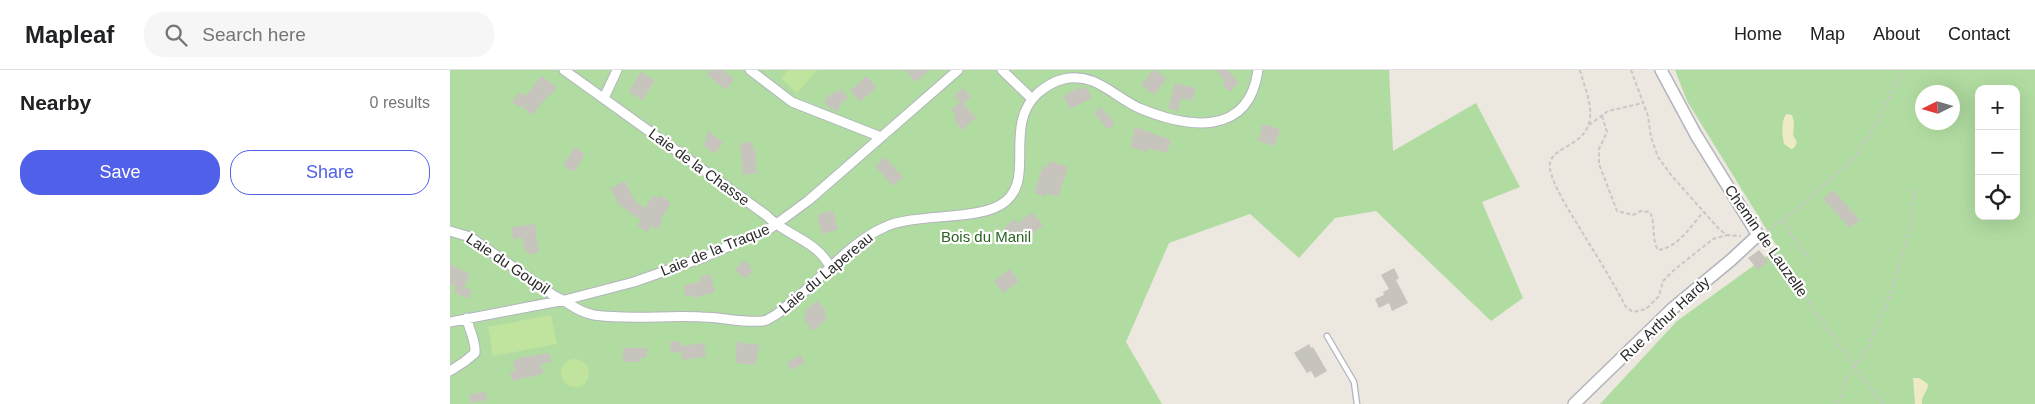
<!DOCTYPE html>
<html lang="en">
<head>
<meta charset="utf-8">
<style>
  :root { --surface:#fff; --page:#f6f6f6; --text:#202124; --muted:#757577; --line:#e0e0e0; --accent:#5060e8 }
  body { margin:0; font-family:Helvetica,sans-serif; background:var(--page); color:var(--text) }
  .controls { position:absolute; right:15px; top:15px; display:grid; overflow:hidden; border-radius:10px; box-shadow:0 5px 20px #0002 }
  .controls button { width:45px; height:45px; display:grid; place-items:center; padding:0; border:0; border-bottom:1px solid var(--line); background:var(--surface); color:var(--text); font:25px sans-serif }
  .compass { position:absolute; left:1465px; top:15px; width:45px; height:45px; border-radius:50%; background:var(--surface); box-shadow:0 5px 20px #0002; rotate:265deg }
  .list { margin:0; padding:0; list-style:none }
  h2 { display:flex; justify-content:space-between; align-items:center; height:65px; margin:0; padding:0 20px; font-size:21px }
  h2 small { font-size:16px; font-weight:400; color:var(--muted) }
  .actions { display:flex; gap:10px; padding:15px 20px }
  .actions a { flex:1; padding:11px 0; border:1px solid var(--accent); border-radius:20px; text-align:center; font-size:18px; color:var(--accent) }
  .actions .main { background:var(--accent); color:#fff }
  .icon { flex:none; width:28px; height:28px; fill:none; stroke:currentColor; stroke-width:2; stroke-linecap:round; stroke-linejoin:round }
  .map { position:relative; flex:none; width:1585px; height:334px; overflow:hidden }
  header { display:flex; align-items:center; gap:30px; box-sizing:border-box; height:70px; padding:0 25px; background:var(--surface); border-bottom:1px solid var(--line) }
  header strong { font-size:24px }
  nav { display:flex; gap:28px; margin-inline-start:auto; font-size:18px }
  .search { width:350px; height:45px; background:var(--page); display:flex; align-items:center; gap:12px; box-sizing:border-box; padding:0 18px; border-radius:20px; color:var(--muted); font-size:19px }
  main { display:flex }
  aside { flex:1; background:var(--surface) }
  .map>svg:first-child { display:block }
</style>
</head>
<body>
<header>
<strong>Mapleaf</strong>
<div class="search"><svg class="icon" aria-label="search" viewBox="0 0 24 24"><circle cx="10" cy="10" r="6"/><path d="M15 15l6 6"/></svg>Search here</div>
<nav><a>Home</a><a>Map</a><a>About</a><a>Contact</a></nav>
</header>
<main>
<aside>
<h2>Nearby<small>0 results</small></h2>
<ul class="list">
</ul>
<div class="actions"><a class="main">Save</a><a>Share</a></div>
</aside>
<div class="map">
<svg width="1585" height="334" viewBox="0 0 1585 334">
  <rect width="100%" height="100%" fill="#ece7df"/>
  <path fill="#b1dca1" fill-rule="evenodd" d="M0,0H939L943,81L1026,33L1070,117L1032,132L1073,228L1041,251L926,141L885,148L849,188L800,144L719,173L676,272L712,334H0Z
    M1225,0H1585V334H1150L1227,251L1328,178L1237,31ZM1529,19H1566V146H1529ZM1472,22H1502V52H1472Z"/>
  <path fill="#edeac5" d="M1336,44L1342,45L1344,52L1343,65L1347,72L1344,78L1341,79L1334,74C1332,65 1331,52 1336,44Z
    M1463,308H1469L1478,314C1478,322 1471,325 1472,334H1465Z"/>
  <path fill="#c0e39e" d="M338,0H367L347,23L331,8Z
    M101,245L107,274L43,286L38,257Z
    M111 303a14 14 0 1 1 28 0a14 14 0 1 1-28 0Z"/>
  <path fill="#c7c4be" d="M261,0H272L284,9L276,20L257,5Z
    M455,0H480L465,12Z
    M703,0L717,8L704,25L691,15Z
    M766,0H778L789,13L779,22L772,13L775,11Z
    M190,2L205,10L193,30L179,22Z
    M91,6L107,17L100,26L98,25L83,45L71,36L70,37L62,32L69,22L76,26Z
    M417,6L427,17L410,32L400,20Z
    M725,13L746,18L742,31L731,28L728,41L718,38Z
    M629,17L631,20L637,17L642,28L620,39L613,26Z
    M513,18L521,27L513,33L526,48L512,60L505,52V44L501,39L510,32L504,26Z
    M391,19L398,27L389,36L388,42L381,38L380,39L374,31L384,21L386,23Z
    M651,37L665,53L658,60L644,43Z
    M813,54L830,59L825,76L808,71Z
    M685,57L721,70L717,83L698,78L697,82L680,77Z
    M258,61L273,72L265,84L254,76Z
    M303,72V79H305L307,103L293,105L290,73Z
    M125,77L135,84L124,102L113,95Z
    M435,87L453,107L443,116L425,96Z
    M600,91L618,97L608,127L597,123L596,127L584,123L593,96L597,97Z
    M175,111L185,131L195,138L203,126L208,129L210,125L221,133L210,150L213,151L207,160L201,156L197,162L187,156L191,150L168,134L160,118Z
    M1383,120L1410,150L1400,158L1373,129Z
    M383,140L388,160L372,164L367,145Z
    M582,142L593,155L568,176L553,159L564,149L569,153Z
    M85,154L89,183L77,184V180H74L73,168L63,169L62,157Z
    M1309,180L1318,191L1308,200L1298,188Z
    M294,190L301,196L299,198L303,201L295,209L285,200Z
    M0,194L20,204L14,217L22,220L18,229L4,222L6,217L0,214Z
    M944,198L949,208L946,210L958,233L942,241L939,233L929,238L925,229L934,225L933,222L939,219L931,205Z
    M560,199L569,211L553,223L544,211Z
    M260,204L265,222L244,228L243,225L236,227L233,216L251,211L250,207Z
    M367,231L376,240L374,242L378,248L363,261L353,248L357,245L354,242Z
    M231,271V276L254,273L256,287L232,290L231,282L221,283L220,272Z
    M287,272L310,275L305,295L285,293Z
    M859,274L861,278L863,277L877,301L865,308L861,301L857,303L844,283Z
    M173,278H197L196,288H190L189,292H173Z
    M99,283L101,292L91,294L93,304L62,311L60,302L65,301L63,291L67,290V288Z
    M351,285L355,293L341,300L337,292Z
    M35,322L37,330L21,333L19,324Z"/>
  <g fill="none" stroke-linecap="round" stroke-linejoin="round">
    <g stroke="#b2b4bd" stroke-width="7">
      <path id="service" d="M877,266L904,312L907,334"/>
    </g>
    <g stroke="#b2b4bd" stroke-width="11">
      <path id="minor" d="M114,0L316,145C334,165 367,170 380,197
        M300,0L342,32L431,67
        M552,0L582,29
        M154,28L167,0
        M0,161L20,167L103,225C119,232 125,241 144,245C179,250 216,245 252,247C272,247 292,253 313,251C318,250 322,247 327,244C340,233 355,222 367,210C387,191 409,168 435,157C467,142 532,152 556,131C585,107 553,55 588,23C595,17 605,11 614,9C645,2 663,26 689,38C737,58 799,68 808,0
        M0,252L115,230L184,212L252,188L321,158L359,130L508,0
        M0,301L14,292L25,283C26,270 19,261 17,248"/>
    </g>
    <g stroke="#b2b4bd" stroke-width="14">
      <path id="tertiary" d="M1124,334L1222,239L1281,190L1308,165L1246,65L1211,0"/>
    </g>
    <path stroke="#c8c8c8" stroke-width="2" stroke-dasharray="4 2.5" stroke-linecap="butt" d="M1130,0C1134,17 1145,39 1138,56C1130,78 1096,78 1100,99C1102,112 1116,136 1123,147C1141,177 1160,206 1176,237L1183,242L1196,239L1209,226L1213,211L1224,200L1263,169L1277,165
      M1181,0L1198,46L1201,67L1208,87L1221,105L1269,159L1277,165L1291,166
      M1152,46L1157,62L1149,79V94L1167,141L1183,145L1191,141L1200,142C1206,154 1201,168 1208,180C1227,178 1241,157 1253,142
      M1139,55L1158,41L1193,33
      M1334,150L1341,165L1360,189
      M1317,162L1351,136L1404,88L1425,57L1453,0
      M1316,173L1432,334
      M1386,333L1393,324L1395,310L1417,279L1437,234L1461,157L1465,118"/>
    <use href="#service" stroke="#fff" stroke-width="4.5"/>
    <use href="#minor" stroke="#fff" stroke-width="9"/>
    <use href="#tertiary" stroke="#fff" stroke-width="11"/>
  </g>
  <g text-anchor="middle" stroke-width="4.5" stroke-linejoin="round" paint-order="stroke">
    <g font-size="15" fill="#2b2b2b" stroke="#fff">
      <text transform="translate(249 97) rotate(36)" y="5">Laie de la Chasse</text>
      <text transform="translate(1316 171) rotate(55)" y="5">Chemin de Lauzelle</text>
      <text transform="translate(265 180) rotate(-22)" y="5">Laie de la Traque</text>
      <text transform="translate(58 194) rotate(34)" y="5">Laie du Goupil</text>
      <text transform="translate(376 203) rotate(-40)" y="5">Laie du Lapereau</text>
      <text transform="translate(1215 249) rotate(-43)" y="5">Rue Arthur Hardy</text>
    </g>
    <g font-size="15" fill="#2a6222" stroke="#fff">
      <text x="536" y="172">Bois du Manil</text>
    </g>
  </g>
</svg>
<div class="controls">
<button>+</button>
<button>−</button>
<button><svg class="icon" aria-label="locate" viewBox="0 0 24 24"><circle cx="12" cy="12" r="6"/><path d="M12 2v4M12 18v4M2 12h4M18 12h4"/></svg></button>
</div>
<svg class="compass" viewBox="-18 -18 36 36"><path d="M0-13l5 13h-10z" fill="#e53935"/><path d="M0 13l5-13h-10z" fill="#757577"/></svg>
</div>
</main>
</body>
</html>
